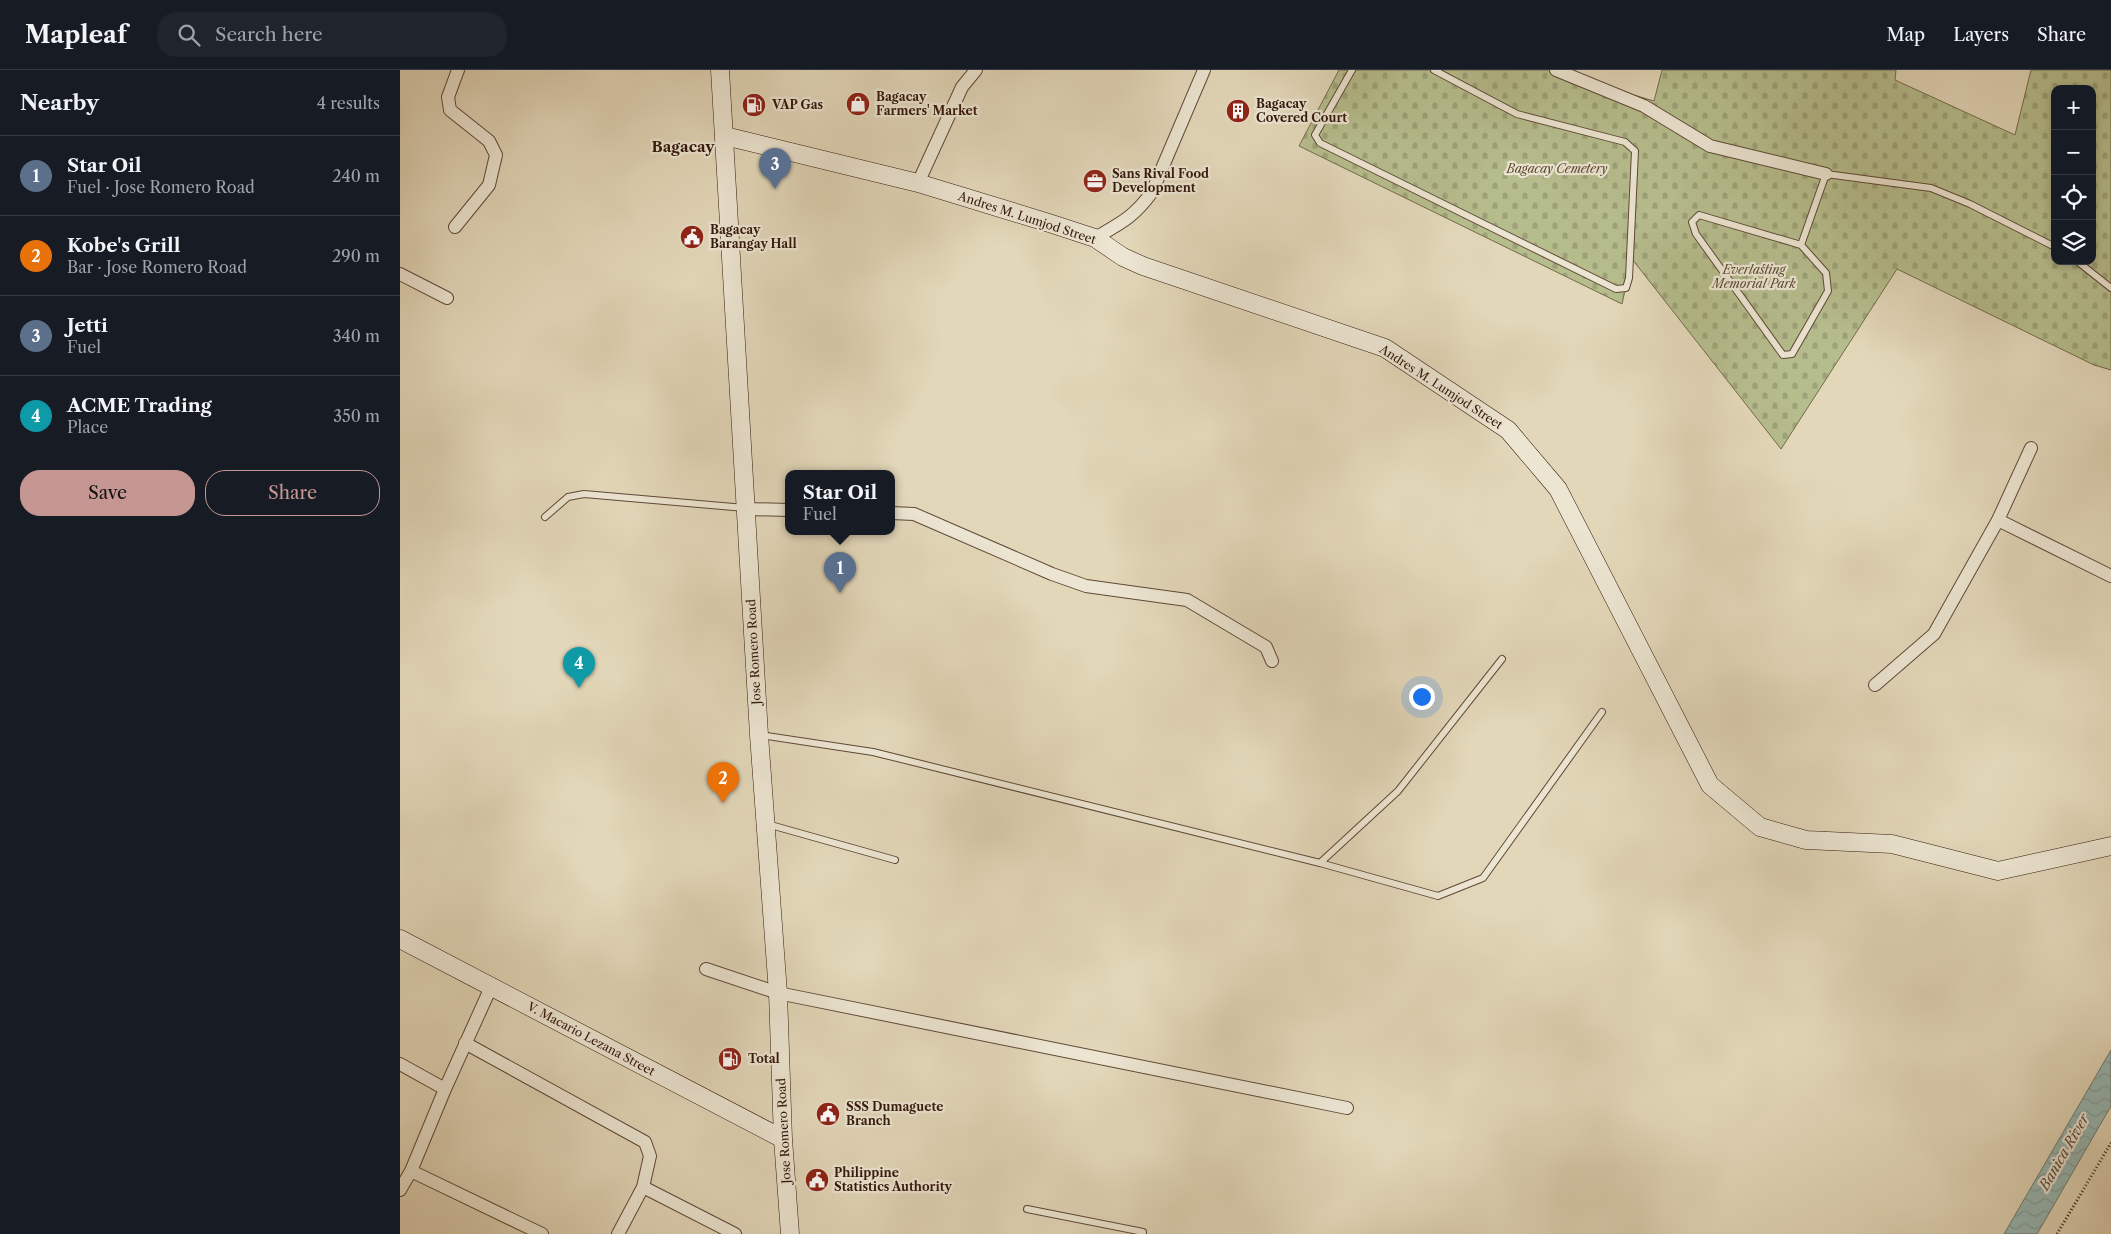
<!DOCTYPE html>
<html lang="en">
<head>
<meta charset="utf-8">
<style>
  :root { --surface:#171b24; --page:#20242c; --text:#f1f3f6; --muted:#9ea1a6; --line:#363941; --accent:#c59692 }
  body { margin:0; font-family:"Libre Caslon Text",serif; background:var(--page); color:var(--text) }
  .controls { position:absolute; right:15px; top:15px; display:grid; overflow:hidden; border-radius:10px; box-shadow:0 2px 8px #0003 }
  .controls button { width:45px; height:45px; display:grid; place-items:center; padding:0; border:0; border-bottom:1px solid var(--line); background:var(--surface); color:var(--text); font:25px sans-serif }
  .you { position:absolute; left:1021px; top:626px; width:18px; height:18px; margin:-12px; border:4px solid #fff; border-radius:50%; background:#1a73e8; box-shadow:0 0 0 8px #1a73e833 }
  .badge { display:grid; place-items:center; width:32px; height:32px; border-radius:50%; background:var(--accent); color:#fff; font-size:16px; font-weight:700 }
  .pin { position:absolute; translate:-50% -41px; filter:drop-shadow(0 1px 2px #0008) }
  .pin::after { content:''; position:absolute; top:26px; width:18px; height:15px; background:inherit; clip-path:polygon(0 0,100% 0,50% 100%) }
  .popup { position:absolute; left:385px; top:400px; width:110px; height:65px; box-sizing:border-box; display:grid; place-content:center; border-radius:10px; background:var(--surface); filter:drop-shadow(0 1px 4px #0005); font-size:16px; white-space:nowrap; color:var(--muted) }
  .popup b { font-size:19px; color:var(--text) }
  .popup::after { content:''; position:absolute; left:50%; top:100%; margin-left:-10px; border:10px solid transparent; border-top-color:var(--surface) }
  .list { margin:0; padding:0; list-style:none }
  h2 { display:flex; justify-content:space-between; align-items:center; height:65px; margin:0; padding:0 20px; font-size:21px }
  h2 small { font-size:16px; font-weight:400; color:var(--muted) }
  .list li { display:grid; grid-template-columns:32px 1fr auto; gap:15px; align-items:center; box-sizing:border-box; height:80px; padding:0 20px; border-top:1px solid var(--line) }
  .list b { display:block; font-size:19px; white-space:nowrap }
  .list p { margin:0; font-size:16px; white-space:nowrap; color:var(--muted) }
  .list em { font-size:16px; font-style:normal; color:var(--muted) }
  .actions { display:flex; gap:10px; padding:15px 20px }
  .actions a { flex:1; padding:11px 0; border:1px solid var(--accent); border-radius:20px; text-align:center; font-size:18px; color:var(--accent) }
  .actions .main { background:var(--accent); color:#111 }
  .icon { flex:none; width:28px; height:28px; fill:none; stroke:currentColor; stroke-width:2; stroke-linecap:round; stroke-linejoin:round }
  .map { position:relative; flex:none; width:1711px; height:1164px; overflow:hidden }
  header { display:flex; align-items:center; gap:30px; box-sizing:border-box; height:70px; padding:0 25px; background:var(--surface); border-bottom:1px solid var(--line) }
  header strong { font-size:24px }
  nav { display:flex; gap:28px; margin-inline-start:auto; font-size:18px }
  .search { width:350px; height:45px; background:var(--page); display:flex; align-items:center; gap:12px; box-sizing:border-box; padding:0 18px; border-radius:20px; color:var(--muted); font-size:19px }
  main { display:flex }
  aside { flex:1; background:var(--surface) }
  .map>svg:first-child { display:block }
</style>
</head>
<body>
<header>
<strong>Mapleaf</strong>
<div class="search"><svg class="icon" aria-label="search" viewBox="0 0 24 24"><circle cx="10" cy="10" r="6"/><path d="M15 15l6 6"/></svg>Search here</div>
<nav><a>Map</a><a>Layers</a><a>Share</a></nav>
</header>
<main>
<aside>
<h2>Nearby<small>4 results</small></h2>
<ul class="list">
<li><span class="badge" style="background:#5c6f8a">1</span><div><b>Star Oil</b><p>Fuel · Jose Romero Road</p></div><em>240 m</em></li>
<li><span class="badge" style="background:#e8710a">2</span><div><b>Kobe's Grill</b><p>Bar · Jose Romero Road</p></div><em>290 m</em></li>
<li><span class="badge" style="background:#5c6f8a">3</span><div><b>Jetti</b><p>Fuel</p></div><em>340 m</em></li>
<li><span class="badge" style="background:#0f9aa8">4</span><div><b>ACME Trading</b><p>Place</p></div><em>350 m</em></li>
</ul>
<div class="actions"><a class="main">Save</a><a>Share</a></div>
</aside>
<div class="map">
<svg width="1711" height="1164" viewBox="0 0 1711 1164">
  <defs>
    <pattern id="cemetery-stones" width="16" height="16" patternUnits="userSpaceOnUse" patternTransform="scale(1.25)"><rect width="16" height="16" fill="#b6bd8d"/><path d="M2 7V4a2 2 0 0 1 4 0v3zM10 15v-3a2 2 0 0 1 4 0v3z" fill="#9da278"/></pattern>
    <pattern id="water-waves" width="16" height="10" patternUnits="userSpaceOnUse" patternTransform="scale(1.25)"><rect width="16" height="10" fill="#96b8b5"/><path d="M0 5q4-4 8 0t8 0" fill="none" stroke="#829d9a"/></pattern>
  </defs>
  <rect width="100%" height="100%" fill="#e2d7b9"/>
  <filter id="stains"><feTurbulence type="fractalNoise" baseFrequency=".004" numOctaves="4"/><feColorMatrix values="0 0 0 0 .2 0 0 0 0 .09 0 0 0 0 .02 0 0 0 .5 -.17"/></filter>
  <radialGradient id="worn" r=".72"><stop offset=".6" stop-color="#630" stop-opacity="0"/><stop offset="1" stop-color="#630" stop-opacity=".3"/></radialGradient>
  <path fill="url(#cemetery-stones)" stroke="#746a4c" fill-rule="evenodd" d="M939,0H1150L1254,31L1262,0H1496L1495,10L1615,65L1631,0H1711V300L1694,295L1497,199L1381,379L1232,189L1222,234L899,76ZM1655,19H1692V191H1655Z"/>
  <path fill="url(#water-waves)" stroke="#6e7871" d="M1711,980V1036L1637,1164H1604Z"/>
  <g fill="none" stroke-linecap="round" stroke-linejoin="round">
    <g stroke="#5f4836" stroke-width="8">
      <path id="lane" d="M952,0L915,65L920,73L1216,219L1226,218L1229,208L1235,81L1225,72L1117,44L1034,0
        M1299,145L1401,175L1426,203L1428,221L1392,284L1383,285L1296,164L1292,152Z
        M1401,175L1426,104L1531,118L1570,134L1655,177
        M1677,191L1711,218
        M145,447L168,427L184,424L345,438
        M360,665L473,682L920,793L1038,826L1083,808L1202,642
        M367,754L495,790
        M920,793L998,721L1102,589
        M627,1139L743,1162V1164"/>
    </g>
    <g stroke="#5f4836" stroke-width="14">
      <path id="street" d="M1156,0L1244,36L1310,76L1426,104
        M518,113L562,17L576,0
        M55,157L89,115L96,85L89,71L50,40L48,27L58,0
        M695,168C721,153 734,147 752,122L804,0
        M0,204L47,228
        M346,439L389,440
        M491,443L514,444L652,504L686,516L787,530L866,577L872,591
        M1598,450L1711,506
        M1475,615L1534,564L1598,450L1631,378
        M306,899L378,923L947,1038
        M65,973L245,1072L250,1086L243,1117
        M0,994L45,1019
        M11,1101L142,1164
        M0,1120L11,1101L45,1019L91,917
        M218,1164L243,1117L335,1164"/>
    </g>
    <g stroke="#33180b" stroke-width="19">
      <path id="secondary" d="M320,0L359,665L378,923L383,1069L390,1164
        M325,66L518,113L649,153L695,168L723,187L743,196L985,278L1108,360L1158,419L1310,715L1360,757L1406,770L1492,774L1598,801L1711,776
        M0,869L383,1069"/>
    </g>
    <path stroke="#33180b" stroke-width="3" stroke-dasharray="1 2.5" stroke-linecap="butt" d="M1657,1164L1711,1073"/>
    <use href="#lane" stroke="#ece5d2" stroke-width="6"/>
    <use href="#street" stroke="#ece5d2" stroke-width="12"/>
    <use href="#secondary" stroke="#ece5d2" stroke-width="18"/>
  </g>
  <defs>
    <g id="shop-disc" transform="scale(1.25)"><circle r="9.5" fill="#8f2418" stroke="#ece5d2"/><path d="M-5-2.5h2.3a2.7 3.5 0 0 1 5.4 0H5L5.5 6h-11ZM-1.5-2.5h3a1.5 2.3 0 0 0-3 0Z" fill="#fff"/></g>
    <g id="fuel-disc" transform="scale(1.25)"><circle r="9.5" fill="#8f2418" stroke="#ece5d2"/><path d="M-5.5-6h7V0h2V4h1.3V-2.5L3-4.5l.8-.8L6-3V5H2.5V1h-1V6h-7ZM-4.2-4.7v3.2H.2V-4.7Z" fill="#fff"/></g>
    <g id="building-disc" transform="scale(1.25)"><circle r="9.5" fill="#8f2418" stroke="#ece5d2"/><path d="M-4-6H4V6H1V3H-1V6H-4ZM-2.5-4.3h1.7v1.8h-1.7ZM.8-4.3h1.7v1.8H.8ZM-2.5-1h1.7V.8h-1.7ZM.8-1h1.7V.8H.8Z" fill="#fff"/></g>
    <g id="office-disc" transform="scale(1.25)"><circle r="9.5" fill="#8f2418" stroke="#ece5d2"/><path d="M-6-3h4V-5.5h4V-3h4V5H-6ZM-1-4.5V-3h2v-1.5ZM-6 0V1H6V0Z" fill="#fff"/></g>
    <g id="civic-disc" transform="scale(1.25)"><circle r="9.5" fill="#8f2418" stroke="#ece5d2"/><path d="M-.6-6.5H3V-4.5H.6V-3L4-1V1h2V6H-6V1h2V-1L-.6-3ZM-1.2 2.5V6h2.4V2.5Z" fill="#fff"/></g>
  </defs>
  <g fill-rule="evenodd">
    <use href="#shop-disc" x="458" y="34"/>
    <use href="#fuel-disc" x="354" y="35"/>
    <use href="#building-disc" x="838" y="41"/>
    <use href="#office-disc" x="695" y="111"/>
    <use href="#civic-disc" x="292" y="167"/>
    <use href="#fuel-disc" x="330" y="989"/>
    <use href="#civic-disc" x="428" y="1044"/>
    <use href="#civic-disc" x="417" y="1110"/>
  </g>
  <g text-anchor="middle" stroke-width="4.5" stroke-linejoin="round" paint-order="stroke">
    <g font-size="12" font-weight="bold" fill="#33180b" stroke="#ece5d2" text-anchor="start">
      <text x="476" y="31">Bagacay<tspan x="476" dy="14">Farmers' Market</tspan></text>
      <text x="856" y="38">Bagacay<tspan x="856" dy="14">Covered Court</tspan></text>
      <text x="372" y="39">VAP Gas</text>
      <text x="712" y="108">Sans Rival Food<tspan x="712" dy="14">Development</tspan></text>
      <text x="310" y="164">Bagacay<tspan x="310" dy="14">Barangay Hall</tspan></text>
      <text x="348" y="993">Total</text>
      <text x="446" y="1041">SSS Dumaguete<tspan x="446" dy="14">Branch</tspan></text>
      <text x="434" y="1107">Philippine<tspan x="434" dy="14">Statistics Authority</tspan></text>
    </g>
    <g font-size="12" font-style="italic" fill="#5a4a32" stroke="#ece5d2">
      <text x="1157" y="103">Bagacay Cemetery</text>
      <text x="1354" y="204">Everlasting<tspan x="1354" dy="14">Memorial Park</tspan></text>
    </g>
    <g font-size="12" fill="#33180b" stroke="#ece5d2">
      <text transform="translate(627 148) rotate(18)" y="4">Andres M. Lumjod Street</text>
      <text transform="translate(1041 317) rotate(33)" y="4">Andres M. Lumjod Street</text>
      <text transform="translate(354 582) rotate(-93)" y="4">Jose Romero Road</text>
      <text transform="translate(191 969) rotate(28)" y="4">V. Macario Lezana Street</text>
      <text transform="translate(384 1061) rotate(-93)" y="4">Jose Romero Road</text>
    </g>
    <g font-size="14" font-style="italic" fill="#51483e" stroke="#ece5d2">
      <text transform="translate(1664 1082) rotate(-60)" y="5">Banica River</text>
    </g>
    <g font-size="15" font-weight="bold" fill="#33180b" stroke="#ece5d2">
      <text x="283" y="82">Bagacay</text>
    </g>
  </g>
  <rect width="100%" height="100%" filter="url(#stains)"/>
  <rect width="100%" height="100%" fill="url(#worn)"/>
</svg>
<div class="controls">
<button>+</button>
<button>−</button>
<button><svg class="icon" aria-label="locate" viewBox="0 0 24 24"><circle cx="12" cy="12" r="6"/><path d="M12 2v4M12 18v4M2 12h4M18 12h4"/></svg></button>
<button><svg class="icon" aria-label="layers" viewBox="0 0 24 24"><path d="M12 4l9 5-9 5-9-5zM3 14l9 5 9-5"/></svg></button>
</div>
<div class="you"></div>
<div class="pin badge" style="left:440px;top:523px;background:#5c6f8a">1</div>
<div class="popup"><b>Star Oil</b>Fuel</div>
<div class="pin badge" style="left:323px;top:733px;background:#e8710a">2</div>
<div class="pin badge" style="left:375px;top:119px;background:#5c6f8a">3</div>
<div class="pin badge" style="left:179px;top:618px;background:#0f9aa8">4</div>
</div>
</main>
</body>
</html>
